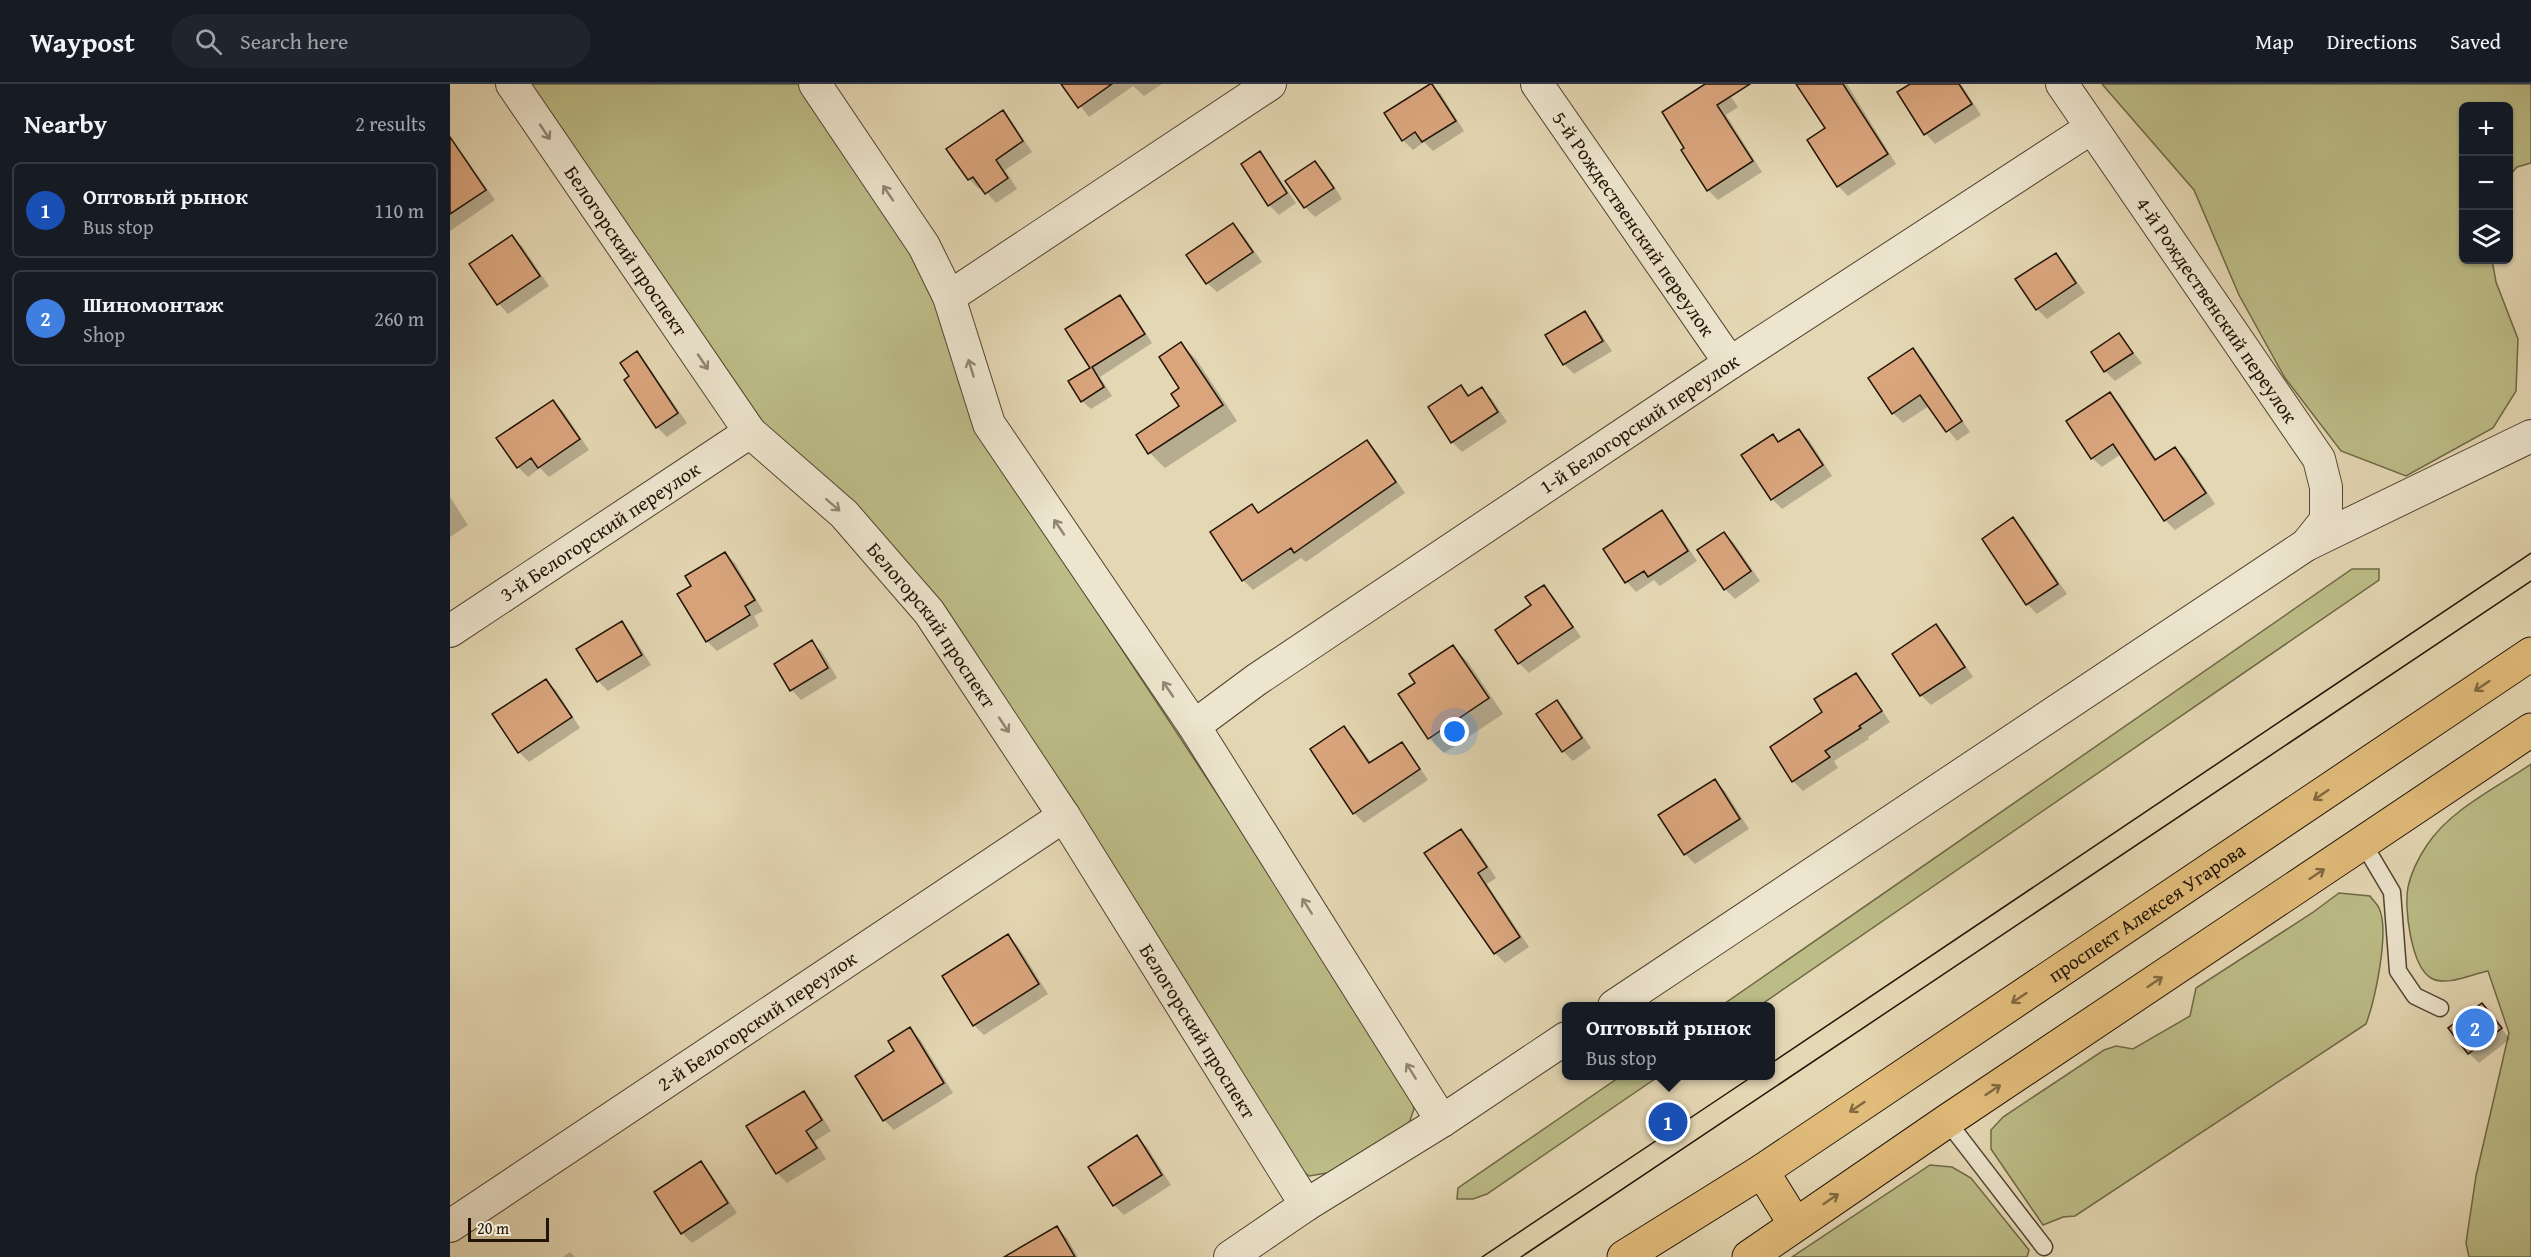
<!DOCTYPE html>
<html lang="en">
<head>
<meta charset="utf-8">
<style>
  :root { --surface:#171b24; --page:#20242c; --text:#f1f3f6; --muted:#9ea1a6; --line:#363941; --accent:#c59692 }
  body { margin:0; font-family:"Gentium Book Plus",serif; background:var(--page); color:var(--text) }
  .controls { position:absolute; right:18px; top:18px; display:grid; overflow:hidden; border-radius:9px; box-shadow:0 2px 4px #0004 }
  .controls button { width:54px; height:54px; display:grid; place-items:center; padding:0; border:0; border-bottom:2px solid var(--line); background:var(--surface); color:var(--text); font:30px sans-serif }
  .scale { position:absolute; left:18px; bottom:15px; width:81px; box-sizing:border-box; padding-left:6px; border:3px solid #211306; border-top:0; font-size:16px; line-height:21px; white-space:nowrap; color:#211306; -webkit-text-stroke:4px #ede5ce; paint-order:stroke }
  .you { position:absolute; left:1005px; top:648px; width:21px; height:21px; margin:-15px; border:4px solid #fff; border-radius:50%; background:#1a73e8; box-shadow:0 0 0 9px #1a73e833 }
  .badge { display:grid; place-items:center; width:39px; height:39px; border-radius:50%; background:var(--accent); color:#fff; font-size:20px; font-weight:700 }
  .pin { position:absolute; translate:-50% -50%; border:3px solid #fff; box-shadow:0 2px 6px #0006 }
  .popup { position:absolute; left:1112px; top:918px; width:213px; height:78px; box-sizing:border-box; display:grid; place-content:center; border-radius:9px; background:var(--surface); filter:drop-shadow(0 2px 4px #0005); font-size:20px; white-space:nowrap; color:var(--muted) }
  .popup b { font-size:22px; color:var(--text) }
  .popup::after { content:''; position:absolute; left:50%; top:100%; margin-left:-12px; border:12px solid transparent; border-top-color:var(--surface) }
  .list { margin:0; padding:0; list-style:none }
  h2 { display:flex; justify-content:space-between; align-items:center; height:78px; margin:0; padding:0 24px; font-size:26px }
  h2 small { font-size:20px; font-weight:400; color:var(--muted) }
  .list li { display:grid; grid-template-columns:39px 1fr auto; gap:18px; align-items:center; box-sizing:border-box; height:96px; margin:0 12px 12px; padding:0 12px; border:2px solid var(--line); border-radius:9px }
  .list b { display:block; font-size:22px; white-space:nowrap }
  .list p { margin:0; font-size:20px; white-space:nowrap; color:var(--muted) }
  .list em { font-size:20px; font-style:normal; color:var(--muted) }
  .icon { flex:none; width:33px; height:33px; fill:none; stroke:currentColor; stroke-width:2; stroke-linecap:round; stroke-linejoin:round }
  .map { position:relative; flex:none; width:2081px; height:1173px; overflow:hidden }
  header { display:flex; align-items:center; gap:36px; box-sizing:border-box; height:84px; padding:0 30px; background:var(--surface); border-bottom:2px solid var(--line) }
  header strong { font-size:28px }
  nav { display:flex; gap:33px; margin-inline-start:auto; font-size:21px }
  .search { width:420px; height:54px; background:var(--page); display:flex; align-items:center; gap:15px; box-sizing:border-box; padding:0 21px; border-radius:33px; color:var(--muted); font-size:22px }
  main { display:flex }
  aside { flex:1; background:var(--surface) }
  .map>svg:first-child { display:block }
</style>
</head>
<body>
<header>
<strong>Waypost</strong>
<div class="search"><svg class="icon" aria-label="search" viewBox="0 0 24 24"><circle cx="10" cy="10" r="6"/><path d="M15 15l6 6"/></svg>Search here</div>
<nav><a>Map</a><a>Directions</a><a>Saved</a></nav>
</header>
<main>
<aside>
<h2>Nearby<small>2 results</small></h2>
<ul class="list">
<li><span class="badge" style="background:#1a4fb4">1</span><div><b>Оптовый рынок</b><p>Bus stop</p></div><em>110 m</em></li>
<li><span class="badge" style="background:#3f7fe0">2</span><div><b>Шиномонтаж</b><p>Shop</p></div><em>260 m</em></li>
</ul>
</aside>
<div class="map">
<svg width="2081" height="1173" viewBox="0 0 2081 1173">
  <rect width="100%" height="100%" fill="#e4d7b3"/>
  <filter id="stains"><feTurbulence type="fractalNoise" baseFrequency=".00333" numOctaves="4"/><feColorMatrix values="0 0 0 0 .2 0 0 0 0 .09 0 0 0 0 .02 0 0 0 .5 -.17"/></filter>
  <radialGradient id="worn" r=".72"><stop offset=".6" stop-color="#630" stop-opacity="0"/><stop offset="1" stop-color="#630" stop-opacity=".3"/></radialGradient>
  <path fill="#bcbc87" stroke="#6e6846" stroke-width="1.5" d="M80,0H353L475,179L549,379L959,1001L964,1025L956,1048L889,1087L859,1092L840,1077L469,501L303,334Z
    M1652,0H2081V79L2067,83L2059,92L2058,22H2014V176H2042L2046,198L2068,255L2066,307L2043,344L1956,392L1891,367L1835,294L1789,211L1744,106Z
    M1902,485H1929V496L1309,922H1271Z
    M2081,680V1173H2019L2016,1159L2026,1092L2059,949L2038,887C2022,890 1996,903 1981,894C1961,882 1954,824 1958,803C1961,789 1969,773 1977,761C2001,725 2046,704 2081,680Z
    M1889,809L1920,812C1923,816 1927,820 1929,824C1940,847 1925,916 1916,940L1625,1132L1613,1133L1593,1141L1541,1065V1046L1553,1033L1654,966L1666,962L1683,965L1740,932L1746,904L1862,829Z
    M1171,992H1209L1037,1110L1023,1115H1007L1008,1104Z
    M1480,1081L1502,1083L1521,1094L1579,1166L1577,1173H1342Z"/>
  <path fill="#0003" d="M613,0H712L694,12L683,2L639,33Z
    M1258,0H1272L1288,23L1276,31L1312,88L1268,116L1258,106L1233,67L1236,64Z
    M1348,0H1397L1446,80L1398,112L1388,102L1377,45Z
    M1462,0H1511L1531,31L1485,60L1476,50Z
    M981,1L991,10L1014,47L983,67L974,58L963,66L953,56Z
    M552,28L562,38L582,68L555,86L567,105L546,119L532,103L529,105L519,95Z
    M3,60L13,70L45,116L0,147V63Z
    M810,69L819,79L846,119L829,131L819,121Z
    M865,78L875,88L892,115L865,133L855,123L837,97Z
    M783,141L793,151L812,178L767,208L757,199Z
    M62,153L72,162L99,202L58,230L49,220L22,180Z
    M1606,170L1615,180L1635,209L1597,235L1587,225Z
    M670,213L678,221L702,259L650,293L662,312L641,325L632,317L642,284L617,245Z
    M1135,229L1144,239L1162,267L1124,290L1114,280Z
    M1669,251L1692,279L1665,297L1655,287Z
    M731,260L746,275L787,337L715,384L700,369L688,351L731,323Z
    M1463,266L1473,276L1520,348L1507,357L1479,322L1453,339L1443,329L1421,295Z
    M187,269L196,279L237,339L217,353L207,343L176,296L181,293Z
    M1011,303L1020,312L1032,305L1042,315L1057,338L1012,368L1002,358Z
    M1660,310L1670,320L1707,376L1725,364L1735,374L1765,420L1725,446L1715,436L1671,370L1652,383L1642,374Z
    M103,318L113,327L139,366L99,393L90,384L78,393L68,383Z
    M1349,347L1359,356L1382,392L1332,425L1322,415L1323,352L1330,359Z
    M917,358L927,368L955,409L856,478L851,474L803,506L793,496L762,449L802,422L809,430Z
    M0,413L18,441L0,453Z
    M1212,428L1221,438L1247,477L1210,502L1204,496L1186,508L1177,498L1155,465Z
    M1563,435L1573,445L1617,510L1587,530L1577,520L1534,455Z
    M1274,449L1284,459L1310,497L1285,515L1275,505Z
    M275,469L285,479L313,527L304,532L309,542L267,567L257,557L229,511L243,502Z
    M1094,503L1103,512L1131,553L1079,589L1069,579L1083,522Z
    M172,539L181,549L201,581L158,607L148,597L128,566Z
    M1486,542L1496,552L1523,593L1481,621L1471,611Z
    M362,558L372,568L387,594L351,616L342,606L326,580Z
    M1003,563L1018,578L1053,630L994,669L979,654L967,599Z
    M1406,591L1415,601L1440,638L1418,653L1419,655L1384,677L1388,684L1353,707L1343,697L1374,629Z
    M96,597L106,606L130,644L79,678L69,668Z
    M1107,618L1117,628L1141,664L1123,677L1113,667Z
    M894,644L904,654L922,680L952,660L961,670L978,696L914,739L904,729Z
    M1265,697L1275,707L1299,745L1245,780L1235,770Z
    M1011,747L1021,756L1046,794L1037,800L1079,863L1055,879L1045,869Z
    M558,852L568,862L598,910L534,951L524,941Z
    M2032,921L2060,955L2029,979L2019,969Z
    M460,945L470,955L503,1009L444,1046L434,1036L446,968Z
    M353,1009L363,1018L381,1047L365,1057L376,1075L337,1099L327,1089Z
    M687,1053L697,1063L721,1101L674,1131L664,1121L640,1083Z
    M251,1079L260,1089L287,1129L242,1159L232,1149Z
    M607,1144L617,1154L628,1173H576Z
    M120,1168L125,1173H113Z"/>
  <path fill="#daa57d" stroke="#211306" stroke-width="1.5" d="M611,0H662L628,24Z
    M980,0H982L1006,37L972,58L965,48L952,57L934,29Z
    M1255,0H1300L1267,21L1303,77L1257,107L1231,66L1234,64L1212,28Z
    M1346,0H1393L1438,70L1387,103L1357,56L1375,44Z
    M1460,0H1509L1522,20L1474,51L1447,8Z
    M553,26L573,57L546,76L558,94L535,110L523,93L518,96L496,65Z
    M0,53L36,106L0,130Z
    M810,67L837,109L818,122L791,80Z
    M865,77L884,104L854,124L835,97Z
    M783,139L803,168L756,200L736,171Z
    M62,151L90,192L47,221L19,180Z
    M1606,169L1626,199L1586,226L1565,195Z
    M670,211L695,250L642,283L654,303L631,318L618,297L640,284L615,245Z
    M1135,227L1153,257L1113,281L1095,251Z
    M1669,249L1683,269L1654,288L1641,268Z
    M731,258L773,321L698,370L686,351L729,322L721,310L729,304L709,273Z
    M1463,264L1512,337L1496,348L1470,311L1442,330L1418,294Z
    M187,267L228,329L206,344L174,296L179,292L170,279Z
    M1011,301L1018,312L1032,303L1048,328L1001,359L978,323Z
    M1660,308L1705,376L1725,363L1756,409L1714,437L1663,360L1641,375L1616,337Z
    M103,316L130,355L88,384L81,374L67,384L46,354Z
    M1349,345L1373,381L1321,416L1291,371L1323,350L1328,358Z
    M917,356L946,398L844,469L841,464L792,497L760,448L802,420L808,429Z
    M1212,426L1238,467L1198,493L1194,487L1175,499L1153,465Z
    M1563,433L1608,500L1576,521L1532,455Z
    M1274,448L1301,487L1274,506L1247,466Z
    M275,468L305,516L295,522L300,531L256,558L227,510L241,502L235,492Z
    M1094,501L1123,543L1068,580L1045,546L1081,521L1075,513Z
    M172,537L192,571L147,598L126,565Z
    M1486,540L1515,583L1470,612L1442,570Z
    M362,556L378,584L340,607L324,580Z
    M1003,561L1039,614L978,655L948,610L965,599L959,590Z
    M1406,589L1432,627L1409,642L1411,644L1375,667L1380,673L1342,698L1320,663L1372,628L1364,615Z
    M96,595L122,633L68,669L42,630Z
    M1107,616L1132,654L1112,668L1086,630Z
    M894,642L919,679L952,658L970,685L903,730L860,665Z
    M1265,695L1290,735L1234,771L1208,731Z
    M1011,745L1037,783L1028,789L1070,853L1044,870L974,769Z
    M558,850L589,900L523,942L492,892Z
    M2032,919L2052,944L2018,970L1998,944Z
    M460,943L494,999L433,1037L405,992L444,967L438,957Z
    M354,1007L372,1036L356,1047L367,1064L326,1090L296,1042Z
    M687,1051L712,1091L663,1122L638,1083Z
    M251,1077L278,1119L231,1150L204,1108Z
    M607,1142L625,1173H554Z"/>
  <g fill="none" stroke-linecap="round" stroke-linejoin="round">
    <g stroke="#524431" stroke-width="19">
      <path id="service" d="M1913,759L1942,808L1948,887L1965,912L1990,924
        M1497,1037L1594,1163"/>
    </g>
    <g stroke="#524431" stroke-width="34">
      <g id="minor">
        <path id="s1" d="M62,0L300,348L394,430L479,528L614,732L856,1121"/>
        <path d="M365,0L474,162L499,213L539,340L744,642L992,1037"/>
        <path id="s2" d="M1087,0L1280,279"/>
        <path id="s3" d="M1612,0L1869,375L1876,403V436L1856,461"/>
        <path d="M499,213L820,0"/>
        <path id="s4" d="M0,547L300,348"/>
        <path id="s5" d="M744,642L806,596L1280,279L1641,44"/>
        <path d="M1164,922L1856,461L2081,352"/>
        <path id="s6" d="M0,1142L614,732"/>
        <path d="M780,1173L856,1121L992,1037L1116,954"/>
      </g>
    </g>
    <g stroke="#211306" stroke-width="35">
      <g id="primary">
        <path d="M1312,1087L1345,1140"/>
        <path id="s7" d="M1174,1173L1312,1087L2081,570"/>
        <path d="M1299,1173L1497,1037L2081,646"/>
      </g>
    </g>
    <use href="#service" stroke="#ede5ce" stroke-width="16"/>
    <use href="#minor" stroke="#ede5ce" stroke-width="32"/>
    <use href="#primary" stroke="#e2bc7a" stroke-width="33"/>
    <path stroke="#211306" stroke-width="1.5" d="M1320,980L2081,469
      M1032,1173L1303,992
      M1071,1173L2081,497"/>
  </g>
  <defs><path id="oneway-shaft" d="M-6 0H5M1.5-3L5.5 0L1.5 3" fill="none" stroke-width="1.6" stroke-linecap="round" stroke-linejoin="round" transform="scale(1.5)"/></defs>
  <g stroke="#918674">
    <use href="#oneway-shaft" transform="translate(95 48) rotate(56)"/>
    <use href="#oneway-shaft" transform="translate(438 109) rotate(-124)"/>
    <use href="#oneway-shaft" transform="translate(253 278) rotate(56)"/>
    <use href="#oneway-shaft" transform="translate(521 284) rotate(-107)"/>
    <use href="#oneway-shaft" transform="translate(383 421) rotate(41)"/>
    <use href="#oneway-shaft" transform="translate(609 443) rotate(-124)"/>
    <use href="#oneway-shaft" transform="translate(718 605) rotate(-124)"/>
    <use href="#oneway-shaft" transform="translate(554 641) rotate(56)"/>
    <use href="#oneway-shaft" transform="translate(857 822) rotate(-122)"/>
    <use href="#oneway-shaft" transform="translate(961 987) rotate(-122)"/>
  </g>
  <g stroke="#826840">
    <use href="#oneway-shaft" transform="translate(2032 602) rotate(146)"/>
    <use href="#oneway-shaft" transform="translate(1871 711) rotate(146)"/>
    <use href="#oneway-shaft" transform="translate(1867 790) rotate(-34)"/>
    <use href="#oneway-shaft" transform="translate(1705 898) rotate(-34)"/>
    <use href="#oneway-shaft" transform="translate(1569 914) rotate(146)"/>
    <use href="#oneway-shaft" transform="translate(1543 1006) rotate(-34)"/>
    <use href="#oneway-shaft" transform="translate(1407 1023) rotate(146)"/>
    <use href="#oneway-shaft" transform="translate(1381 1115) rotate(-34)"/>
  </g>
  <g text-anchor="middle" stroke-width="5" stroke-linejoin="round" paint-order="stroke">
    <g font-size="20" fill="#211306" stroke="#ede5ce">
      <text dy="7" stroke="none"><textPath href="#s2" startOffset="170">5-й Рождественский переулок</textPath></text>
      <text dy="7" stroke="none"><textPath href="#s1" startOffset="202">Белогорский проспект</textPath></text>
      <text dy="7" stroke="none"><textPath href="#s3" startOffset="274">4-й Рождественский переулок</textPath></text>
      <text dy="7" stroke="none"><textPath href="#s5" startOffset="538">1-й Белогорский переулок</textPath></text>
      <text dy="7" stroke="none"><textPath href="#s4" startOffset="180">3-й Белогорский переулок</textPath></text>
      <text dy="7" stroke="none"><textPath href="#s1" startOffset="688">Белогорский проспект</textPath></text>
      <text dy="7" stroke="none"><textPath href="#s7" startOffset="626">проспект Алексея Угарова</textPath></text>
      <text dy="7" stroke="none"><textPath href="#s6" startOffset="369">2-й Белогорский переулок</textPath></text>
      <text dy="7" stroke="none"><textPath href="#s1" startOffset="1174">Белогорский проспект</textPath></text>
    </g>
  </g>
  <rect width="100%" height="100%" filter="url(#stains)"/>
  <rect width="100%" height="100%" fill="url(#worn)"/>
</svg>
<div class="controls">
<button>+</button>
<button>−</button>
<button><svg class="icon" aria-label="layers" viewBox="0 0 24 24"><path d="M12 4l9 5-9 5-9-5zM3 14l9 5 9-5"/></svg></button>
</div>
<div class="scale">20 m</div>
<div class="you"></div>
<div class="pin badge" style="left:1218px;top:1038px;background:#1a4fb4">1</div>
<div class="popup"><b>Оптовый рынок</b>Bus stop</div>
<div class="pin badge" style="left:2025px;top:944px;background:#3f7fe0">2</div>
</div>
</main>
</body>
</html>
